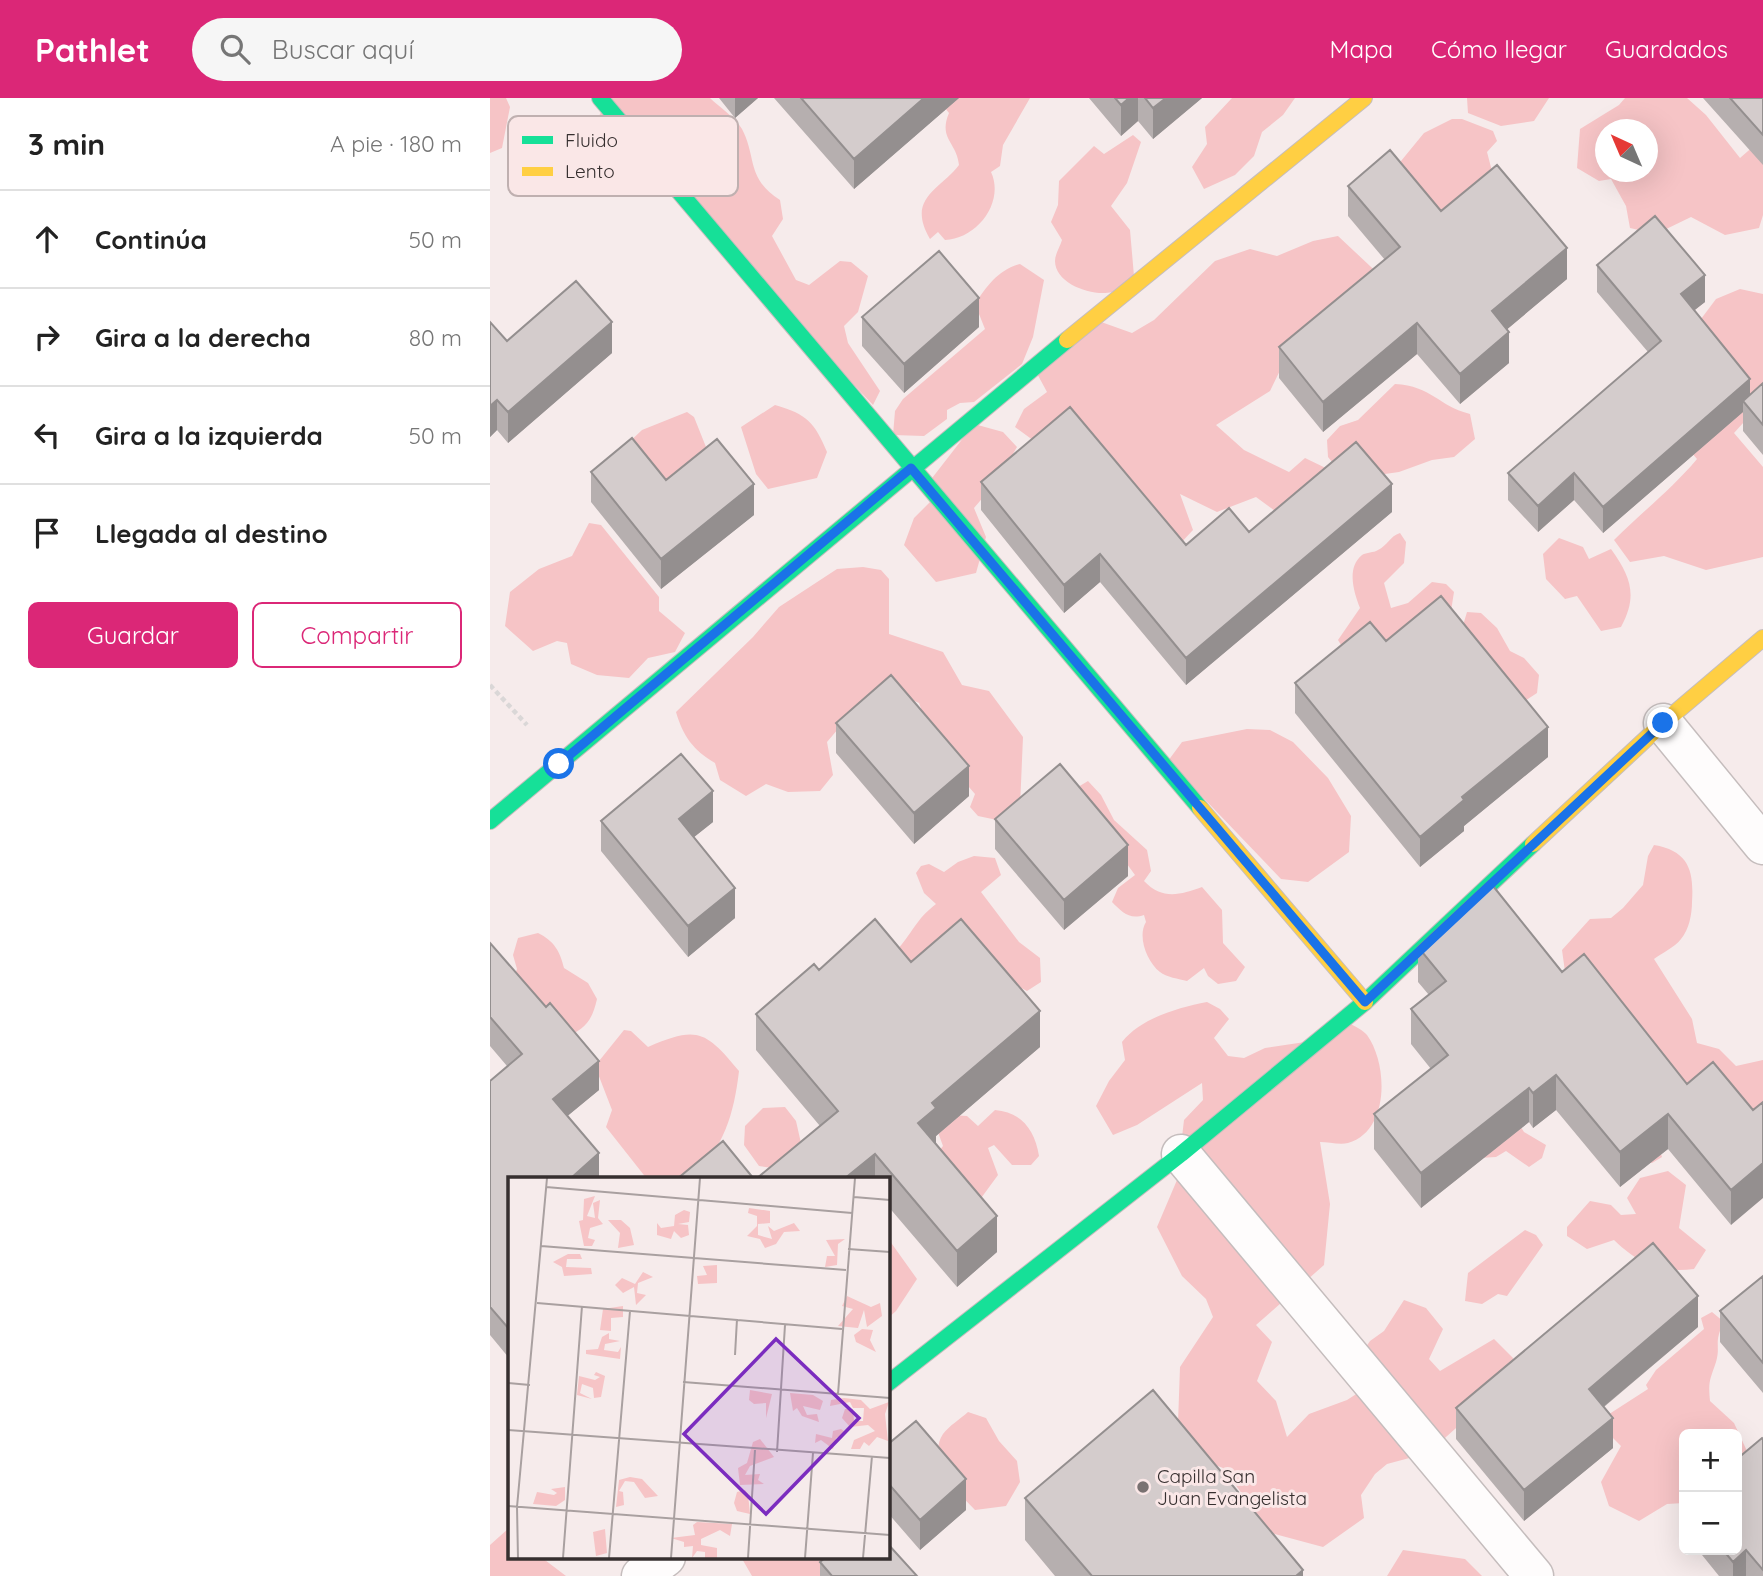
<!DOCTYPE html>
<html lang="es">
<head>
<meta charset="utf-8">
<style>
  :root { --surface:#fff; --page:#f6f6f6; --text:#222; --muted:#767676; --line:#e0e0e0; --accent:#db2777 }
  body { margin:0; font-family:Quicksand,sans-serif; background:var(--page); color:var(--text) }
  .controls { position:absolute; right:21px; bottom:21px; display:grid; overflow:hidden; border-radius:10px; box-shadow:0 7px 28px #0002 }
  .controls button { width:63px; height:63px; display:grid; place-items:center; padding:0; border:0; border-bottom:2px solid var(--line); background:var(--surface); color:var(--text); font:35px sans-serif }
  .compass { position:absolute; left:1105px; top:21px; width:63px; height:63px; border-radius:50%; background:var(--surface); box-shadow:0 7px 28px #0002; rotate:316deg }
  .stop { position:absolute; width:21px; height:21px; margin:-16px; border:5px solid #1a73e8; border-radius:50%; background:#fff }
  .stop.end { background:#1a73e8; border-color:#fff; box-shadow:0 2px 7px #0008 }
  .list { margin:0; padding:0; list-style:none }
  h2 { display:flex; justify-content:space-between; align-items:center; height:91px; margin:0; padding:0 28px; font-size:30px }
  h2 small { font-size:23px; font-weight:400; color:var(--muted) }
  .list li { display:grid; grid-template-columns:46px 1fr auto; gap:21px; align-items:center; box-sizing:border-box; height:98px; padding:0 28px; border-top:2px solid var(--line) }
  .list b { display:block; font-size:26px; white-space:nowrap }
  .list em { font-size:23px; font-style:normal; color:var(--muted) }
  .actions { display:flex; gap:14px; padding:21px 28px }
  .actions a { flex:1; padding:16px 0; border:2px solid var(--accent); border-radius:10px; text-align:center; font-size:24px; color:var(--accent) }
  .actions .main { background:var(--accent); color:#fff }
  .icon { flex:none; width:38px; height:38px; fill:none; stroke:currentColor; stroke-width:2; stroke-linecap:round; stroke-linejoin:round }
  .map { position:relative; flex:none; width:1273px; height:1478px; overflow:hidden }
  header { display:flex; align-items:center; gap:42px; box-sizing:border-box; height:98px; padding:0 35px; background:var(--accent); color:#fff }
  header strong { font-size:33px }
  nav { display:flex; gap:38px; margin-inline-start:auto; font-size:24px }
  .search { width:490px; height:63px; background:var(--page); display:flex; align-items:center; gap:18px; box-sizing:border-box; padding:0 24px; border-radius:38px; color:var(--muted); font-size:26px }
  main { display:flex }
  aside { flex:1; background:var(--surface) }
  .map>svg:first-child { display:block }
</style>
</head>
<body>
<header>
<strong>Pathlet</strong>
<div class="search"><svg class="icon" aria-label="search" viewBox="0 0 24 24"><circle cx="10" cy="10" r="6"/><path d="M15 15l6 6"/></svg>Buscar aquí</div>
<nav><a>Mapa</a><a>Cómo llegar</a><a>Guardados</a></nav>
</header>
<main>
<aside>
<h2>3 min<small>A pie · 180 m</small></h2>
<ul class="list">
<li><svg class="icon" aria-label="ahead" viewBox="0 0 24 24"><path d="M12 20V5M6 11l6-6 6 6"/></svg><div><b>Continúa</b></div><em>50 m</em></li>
<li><svg class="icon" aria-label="right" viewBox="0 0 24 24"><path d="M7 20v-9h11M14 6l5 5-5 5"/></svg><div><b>Gira a la derecha</b></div><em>80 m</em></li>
<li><svg class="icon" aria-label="left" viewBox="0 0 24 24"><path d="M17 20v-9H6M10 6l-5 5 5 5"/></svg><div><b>Gira a la izquierda</b></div><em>50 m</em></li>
<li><svg class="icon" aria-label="arrive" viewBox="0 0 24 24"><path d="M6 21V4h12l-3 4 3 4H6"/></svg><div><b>Llegada al destino</b></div></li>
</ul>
<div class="actions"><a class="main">Guardar</a><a>Compartir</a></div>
</aside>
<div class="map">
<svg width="1273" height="1478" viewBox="0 0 1273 1478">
  <rect width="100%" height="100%" fill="#f6ebeb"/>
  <path fill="#f6c4c6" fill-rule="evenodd" d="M0,0H16L20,9L12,50L0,55Z
    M119,0H220C229,9 246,20 252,31C267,60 256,80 290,102L293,121L282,138L306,182L319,187L350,163L361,164L378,178L368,214L354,228L358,245L390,293L383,307L171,82C138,71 112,70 100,34Z
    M447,0H540L513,47L510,68L501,74C515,104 487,141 455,142L448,134L440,141C416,100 450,92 469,67C467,44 448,41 459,15Z
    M742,0H805L793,17L772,34L764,58L745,77L714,91L702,69L717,46L715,29Z
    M977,0H1059L1044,23L1011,28L978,15Z
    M1135,0H1197L1216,17L1250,60L1273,40V117L1269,130L1235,137L1201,119L1166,136L1140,130L1136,108L1121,81L1109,83L1087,70L1090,31L1129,7ZM1116,32H1158V74H1116Z
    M962,21H972L1003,33L1007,43L997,54L1003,77L944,121L912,86L911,63L934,35Z
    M643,37L651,44L637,85L621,108L640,132L644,178C638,183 629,192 622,194C603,199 565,186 565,163C565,156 570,149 572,142L561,124L568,107L569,83L604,48L614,56Z
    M848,138L896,183L797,258L780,293L726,327L754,352L799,374L815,360L846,375L796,421L766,399L727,414L690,396L703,432L688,448L525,329L534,311L557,294L544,270L600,220L642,235L664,222L725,163L760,151L787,158L823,143Z
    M530,166L554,182L543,239L532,266L484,304L470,305L457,312V321L434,338L403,337L405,313L413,301L495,231L485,206C497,188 508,172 530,166Z
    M1250,191L1273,196V303L1244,335L1273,369V459L1216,472L1174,458L1140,464L1124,442C1152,414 1182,391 1207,361L1162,308L1208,225L1226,201Z
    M905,286C942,288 948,308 980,316L985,341L964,359L942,362L909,374L881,378L847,370L838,359L837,342L850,328L868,322Z
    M285,307C317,316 325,325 337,354L327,380L278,391L266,376L251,329Z
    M197,314L204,319L216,349L210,366L180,393L134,349L152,332Z
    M484,326L513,334L527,349L507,383L484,410L496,439L486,475L446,484L414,447L424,420L442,402L439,384Z
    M99,425L111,427L169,499V513L195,535L185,554L158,560L139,580L107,577L81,566L77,545L67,543L43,553L15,528L20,494L49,471L82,458Z
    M910,435L916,444L914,465L894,485L901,510L918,505L942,484L956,486L964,494L961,513L859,560L848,542L870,510C864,495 856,470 872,457C877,454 883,455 888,452C897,448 900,438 910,435Z
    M1069,440L1093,449L1099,461L1121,451C1141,479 1148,498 1131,529L1111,533L1087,498L1075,501L1056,481L1053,456Z
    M373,469L391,472L399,481V536L453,554L472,587L499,593L533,639L530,709L507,722L488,718L480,709L485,696C460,667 441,641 429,605L409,596L354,624L337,644L343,677L330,693L298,694L276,686L256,698L230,682L225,665C203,652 193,638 186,614L263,539L289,509L347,471Z
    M977,514L991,515L1007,530L1020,553L1034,560L1049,577L1047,595L1024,610L971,534Z
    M757,631L780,632L803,644L838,680L861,718L859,754L818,784L791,781L678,663L692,644Z
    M598,683L611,697L624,722L657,752L661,773L654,783C672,802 690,797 712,789L732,812L733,845L755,869L746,883L728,886L718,878L714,870L697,883C689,881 676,879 670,874C657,864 647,838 656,824L654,817C639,822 632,814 622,804L628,790L645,777L583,692Z
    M1164,747C1199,753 1204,773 1202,804C1202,816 1199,832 1191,841C1185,849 1172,855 1164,861L1202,921L1207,945L1229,951L1246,968L1273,962V1038L1166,1041L1172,1059L1162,1065L1151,1064L1077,888L1072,852L1100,821L1121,820L1133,810L1153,787L1158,758Z
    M484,758L505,760L511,777L491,794L529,844L550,860L551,884L537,893L520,884L412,878L406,853C423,835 425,822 446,806L434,795L426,775L431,768L439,766L454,774L468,764Z
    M48,835C64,843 70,853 74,870L98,885L107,901C102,923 95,932 73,940L17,897L27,871L23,857L28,840Z
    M717,904L730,911L739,921L724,940L738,958L754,960L775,950L815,944L859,925C864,928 873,932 877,937C898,966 900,1033 858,1045C850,1047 838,1044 830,1044L840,1106L834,1167L766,1227L782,1244L767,1283L786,1303L797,1339L819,1316L857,1302L885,1284L867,1262L880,1243L894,1233L914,1202L936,1210L953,1231L939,1261L950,1273L1004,1241L1023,1260L1020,1282L938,1355L897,1366L885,1376L871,1397L874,1420L833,1449L781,1435L733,1370L707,1360L688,1325L690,1269L723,1219L716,1201L692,1178L667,1129L687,1082L694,1022L713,1002L712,985L647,1027L623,1037L606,1008L619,983L635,962L632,944C651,920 687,910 717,904Z
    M134,932L141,933L158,949C207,928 215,932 249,973C244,1016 234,1050 201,1081H157L116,1029L122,1012L105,968Z
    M295,1009L306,1023L313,1054L296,1072L269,1068L254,1047L255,1028L273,1010Z
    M505,1012C532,1014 545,1033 549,1058L541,1067H522L504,1047L498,1050L508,1077L486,1107L449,1053L453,1048L445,1026L459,1017L477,1018L488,1028Z
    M1023,1017L1034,1034L1056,1047L1052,1060L1039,1069L1016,1053L1006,1059L989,1060Z
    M1178,1073L1196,1087L1189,1130L1216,1152L1204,1171C1170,1175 1149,1166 1124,1142L1097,1151L1077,1138V1129L1100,1103L1121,1107L1131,1117L1146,1116L1137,1100L1150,1080Z
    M1035,1132L1046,1137L1053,1147L1017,1198L1008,1196L992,1206L975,1203L978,1175Z
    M397,1139L427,1181L406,1213L397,1221Z
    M1222,1214L1234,1224C1223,1245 1231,1247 1226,1264C1220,1282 1218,1283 1220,1303L1244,1325L1263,1366L1247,1378V1336H1194V1405L1177,1406L1149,1423L1119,1408L1111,1384L1131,1348L1120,1337L1113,1320L1158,1291L1156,1287L1166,1272L1214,1231L1211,1220Z
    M478,1314L496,1320L509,1343L527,1363L530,1384L516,1408L485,1412C469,1396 436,1361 453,1336C459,1328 470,1321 478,1314Z
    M19,1430V1459H51L76,1478H0V1447Z
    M913,1452L975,1461L992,1478H897Z
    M251,1459H363L338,1478H262Z"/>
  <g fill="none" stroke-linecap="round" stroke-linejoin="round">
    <g stroke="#c5bdbd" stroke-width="41">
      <path id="street" d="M1173,625L1273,747
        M691,1056L1044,1478
        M151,1478L176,1459"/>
    </g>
    <g stroke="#c5bdbd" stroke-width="18">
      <path id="fast" d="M110,0L710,710
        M0,723L577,242
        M397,1286L691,1056L875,904L1043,746"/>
    </g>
    <g stroke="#c5bdbd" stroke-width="18">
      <path id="slow" d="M577,242L874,0
        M710,710L875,904
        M1043,746L1173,625L1273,540"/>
    </g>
    <path stroke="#dad7d7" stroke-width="4.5" stroke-dasharray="5 3.5" stroke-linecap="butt" d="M0,587L37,627"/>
    <use href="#street" stroke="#fefcfc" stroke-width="38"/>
    <use href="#fast" stroke="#16e098" stroke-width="16"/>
    <use href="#slow" stroke="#ffcf43" stroke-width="16"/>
  </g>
  <path fill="#b6afaf" d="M229,0H268L245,20Z
    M284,0H469L364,91Z
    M599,0H712L663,41L648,23L631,38Z
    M1213,0H1273V67Z
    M858,88L951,113L1077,181L1017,231L1019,265L970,306L927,256L833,334L789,280V249L895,162L858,118Z
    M1107,167L1215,204L1204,212L1260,297L1273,285V357L1253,333V314L1113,435L1084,402L1048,434L1018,402V375L1158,254L1107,194Z
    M372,219L489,229L414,295L372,248Z
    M0,224L17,243L122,255L18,345L7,332L0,339Z
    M101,374L176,382L264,417L171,491L101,404Z
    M491,384L696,447L759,434L902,414L696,587L610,484L574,515L491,412Z
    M896,543L1058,659L974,728V733L930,769L805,615V585Z
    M346,625L479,698L424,746L346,655Z
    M505,721L638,778L574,832L505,751Z
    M111,723L223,724L204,739L245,820L198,859L111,753Z
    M0,845L109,992L77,1018L109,1081H19V1260L0,1237V983L17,968L0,948Z
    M928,849L1072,874L1197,986L1263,1012L1241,1127L1178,1051L1130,1089L1066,1012L1043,1030L1039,1024L931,1110L884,1051V1016L941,971L921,946V911L939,897L928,884Z
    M421,864L550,949L446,1038V1046L507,1154L467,1189L397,1107V1081H266L330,1028L266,952V916L329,872Z
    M1273,1178V1295L1230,1244V1213Z
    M1208,1229L1114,1309L1123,1350L1034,1423L966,1341V1310Z
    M1273,1341V1478H1229L1208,1452H1247Z
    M397,1347L476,1412L430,1452L397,1414Z
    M535,1400L813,1478H565L535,1442Z
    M330,1464L427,1478H330Z"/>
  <path fill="#948f8f" d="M245,0H268L245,20Z
    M434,0H469L364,91V61Z
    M639,0H648V23L631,38V7Z
    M676,0H712L663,41V10Z
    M1077,150V181L1002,244V213Z
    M1215,177V204L1191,223V196Z
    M489,200V229L414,295V266Z
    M122,224V255L18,345V314Z
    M927,225V256L833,334V304Z
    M1019,234V265L970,306V276Z
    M1260,281V308L1253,303V314L1113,435V409Z
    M7,302V332L0,339V308Z
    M1084,375V402L1048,434V408Z
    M264,386V417L171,491V461Z
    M902,386V414L696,587V560Z
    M610,456V484L574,515V487Z
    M1058,629V659L974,728V733L930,769V739L972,699Z
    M479,668V698L424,746V715Z
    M223,693V724L189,751V721Z
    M638,747V778L574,832V802Z
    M245,790V820L198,859V828Z
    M550,913V949L446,1038V1046L428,1025L442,1005Z
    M109,963V992L63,1030V1001Z
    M1066,977V1012L1043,1030V995Z
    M1039,990V1024L931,1110V1075Z
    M1178,1016V1051L1130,1089V1054Z
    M109,1055V1081H80Z
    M385,1056V1081H354Z
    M1273,1065V1100L1241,1127V1092Z
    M507,1118V1154L467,1189V1153Z
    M1208,1198V1229L1099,1321V1291Z
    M1123,1320V1350L1034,1423V1392Z
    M476,1381V1412L430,1452V1422Z
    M1256,1452V1478H1243V1464Z
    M813,1472V1478H806Z"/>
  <path fill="#d4cccc" stroke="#948f8f" stroke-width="2" d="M311,0H434L364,61Z
    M625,0H639L631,7Z
    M655,0H676L663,10Z
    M1240,0H1273V37Z
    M900,52L951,113L1007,67L1077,150L1002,213L1019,234L970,276L927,225L833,304L789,249L910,149L858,88Z
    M1165,118L1215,177L1191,196L1260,281L1113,409L1084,375L1048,408L1018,375L1171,243L1107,167Z
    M449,153L489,200L414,266L372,219Z
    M86,183L122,224L18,314L7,302L0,308V224L17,243Z
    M1273,285V327L1253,303Z
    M580,309L696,447L739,410L759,434L866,344L902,386L696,560L610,456L574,487L491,384Z
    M142,340L176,382L227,341L264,386L171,461L101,374Z
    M951,498L1058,629L972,699L974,702L930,739L805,585L880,524L896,543Z
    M401,577L479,668L424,715L346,625Z
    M191,656L223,693L189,721L245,790L198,828L111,723Z
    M570,666L638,747L574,802L505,721Z
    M999,783L1072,874L1094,856L1197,986L1223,964L1263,1012L1273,1004V1065L1241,1092L1178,1016L1130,1054L1066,977L1043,995L1039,990L931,1075L884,1016L958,957L921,911L956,883L928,849Z
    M385,821L421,864L471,821L550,913L442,1005L446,1010L428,1025L507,1118L467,1153L385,1056L354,1081H266L348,1013L266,916L324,866L329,872Z
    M0,845L56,909L60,905L109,963L63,1001L109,1055L80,1081H19V1231L0,1209V983L32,956L0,919Z
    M233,1043L264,1081H187Z
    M1163,1145L1208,1198L1099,1291L1123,1320L1034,1392L966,1310Z
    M1273,1178V1265L1230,1213Z
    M663,1292L813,1472L806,1478H602L535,1400Z
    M426,1323L476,1381L430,1422L397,1384V1347Z
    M1272,1340L1273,1341V1472L1256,1452L1243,1464L1233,1452H1247V1361Z
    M397,1445L427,1478H342L330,1464L336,1459H397Z"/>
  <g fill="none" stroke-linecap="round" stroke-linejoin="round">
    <path stroke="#1a73e8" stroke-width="9" d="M69,666L421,370L875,904L1173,625"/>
  </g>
  <circle fill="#797171" stroke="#fae7e7" stroke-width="2.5" cx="653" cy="1389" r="7"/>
  <g text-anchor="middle" stroke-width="6" stroke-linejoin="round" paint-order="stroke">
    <g font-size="19" fill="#362f2f" stroke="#fae7e7" text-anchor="start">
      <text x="667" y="1385">Capilla San<tspan x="667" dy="22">Juan Evangelista</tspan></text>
    </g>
  </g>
  <g transform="translate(18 1079)">
    <rect width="382" height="382" fill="#f6ebeb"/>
    <path d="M87,19L79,39L87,41L85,26L92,23L90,41L95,47L82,51L80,61L87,63L84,69H76L71,44L75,43L76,22ZM241,31L262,34V46L250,47V58L264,62L260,49L266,54L286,46L292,54L276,55L268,67L257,71L252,62L239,59L249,49V39L240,36ZM176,33L182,35L181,45L170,47L180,48L181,58L173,61L166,54L163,62L149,58V46L153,51L166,49L167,38ZM100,43H113L122,51L126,68L110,71L112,56ZM337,62L330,67L329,88L317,90L319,79H327L318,63ZM60,77H72L74,82H59L58,90L83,91L84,97L56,99L54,90L45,85ZM209,88V106L190,107L189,99L199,98L195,89ZM135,95L145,100L130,106L129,116L138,118L128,128L126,110L115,116L107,108L114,101L127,107ZM339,119L363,130L372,126L374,139L359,150L356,133L350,151L330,149L345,132L334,129ZM115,129V140L103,141V154L92,153L95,132ZM354,152L365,153L362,163L368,175L348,165L346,158ZM101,156V162L112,164L97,167L96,173L110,175L113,170L112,182L78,177V173L90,172L94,160ZM88,195L97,199L93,220L86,221L85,211L74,207L72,216L84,222L69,218L71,199L87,203L92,200L86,198ZM242,213L264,217L258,241V226L246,227L241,223ZM282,216L305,218L315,224L312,233L295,229L299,238L309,237L311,245L294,239L289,231L285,234ZM336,221L353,223L362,232L381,225L377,237L380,264L369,260L361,269L356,265L352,272H343L346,263L367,254L360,248L342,250L334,241L337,232H345L346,244H355L356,231H345L342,225L322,229L323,223ZM333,252L339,256L328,261L325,272L313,263L307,266L308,257L324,261L325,254ZM252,262L266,280L242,289L237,298L252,297L250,303L256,307L232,308L230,291L239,286L245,265ZM122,300L134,302L150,319L137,321L126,305L117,304L111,314L115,315L116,328L108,330L111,303ZM57,310V323L48,329L25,327L29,315L46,318L49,316L43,312ZM237,313L240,317L242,337L229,334L226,326L229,315ZM189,345L224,347L222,359L212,353L193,362V368L209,371V381H197V375L189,374L184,381L185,369L176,370V365L163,361L187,358L185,348ZM97,352L99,376L88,379L85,355Z" fill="#f6c4c6"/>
    <path fill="none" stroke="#a9a0a0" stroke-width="2" d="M38,10L344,36M346,20L382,23M33,69L338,93M340,72L382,75M29,126L334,152M227,178L229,142M175,205L382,221M0,206L22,208M330,217L347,1M0,253L382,281M269,275L277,148M0,329L382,358M10,381L9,330L39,1M55,381L74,129M101,381L122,134M163,381L192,1M240,381L247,273M297,381L305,276M355,381L364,279"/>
    <path fill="#7b2cbf" fill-opacity="0.15" stroke="#7b2cbf" stroke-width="3.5" d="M268,162L351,241L258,337L176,257Z"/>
    <rect width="382" height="382" fill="none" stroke="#362f2f" stroke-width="3.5"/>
  </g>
  <rect x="18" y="18" width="230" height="80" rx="10" fill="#fae7e7" stroke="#bfb0b0" stroke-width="2"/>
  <rect x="32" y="38" width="31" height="8" fill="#16e098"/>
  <rect x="32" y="69" width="31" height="9" fill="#ffcf43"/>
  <g font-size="19" fill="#362f2f">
    <text x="75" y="49">Fluido</text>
    <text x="75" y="80">Lento</text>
  </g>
</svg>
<div class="controls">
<button>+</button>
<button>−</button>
</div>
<svg class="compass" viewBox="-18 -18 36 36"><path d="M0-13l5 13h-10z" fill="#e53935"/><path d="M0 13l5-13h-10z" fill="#767676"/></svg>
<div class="stop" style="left:69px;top:666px"></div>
<div class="stop end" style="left:1173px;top:625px"></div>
</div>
</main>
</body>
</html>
